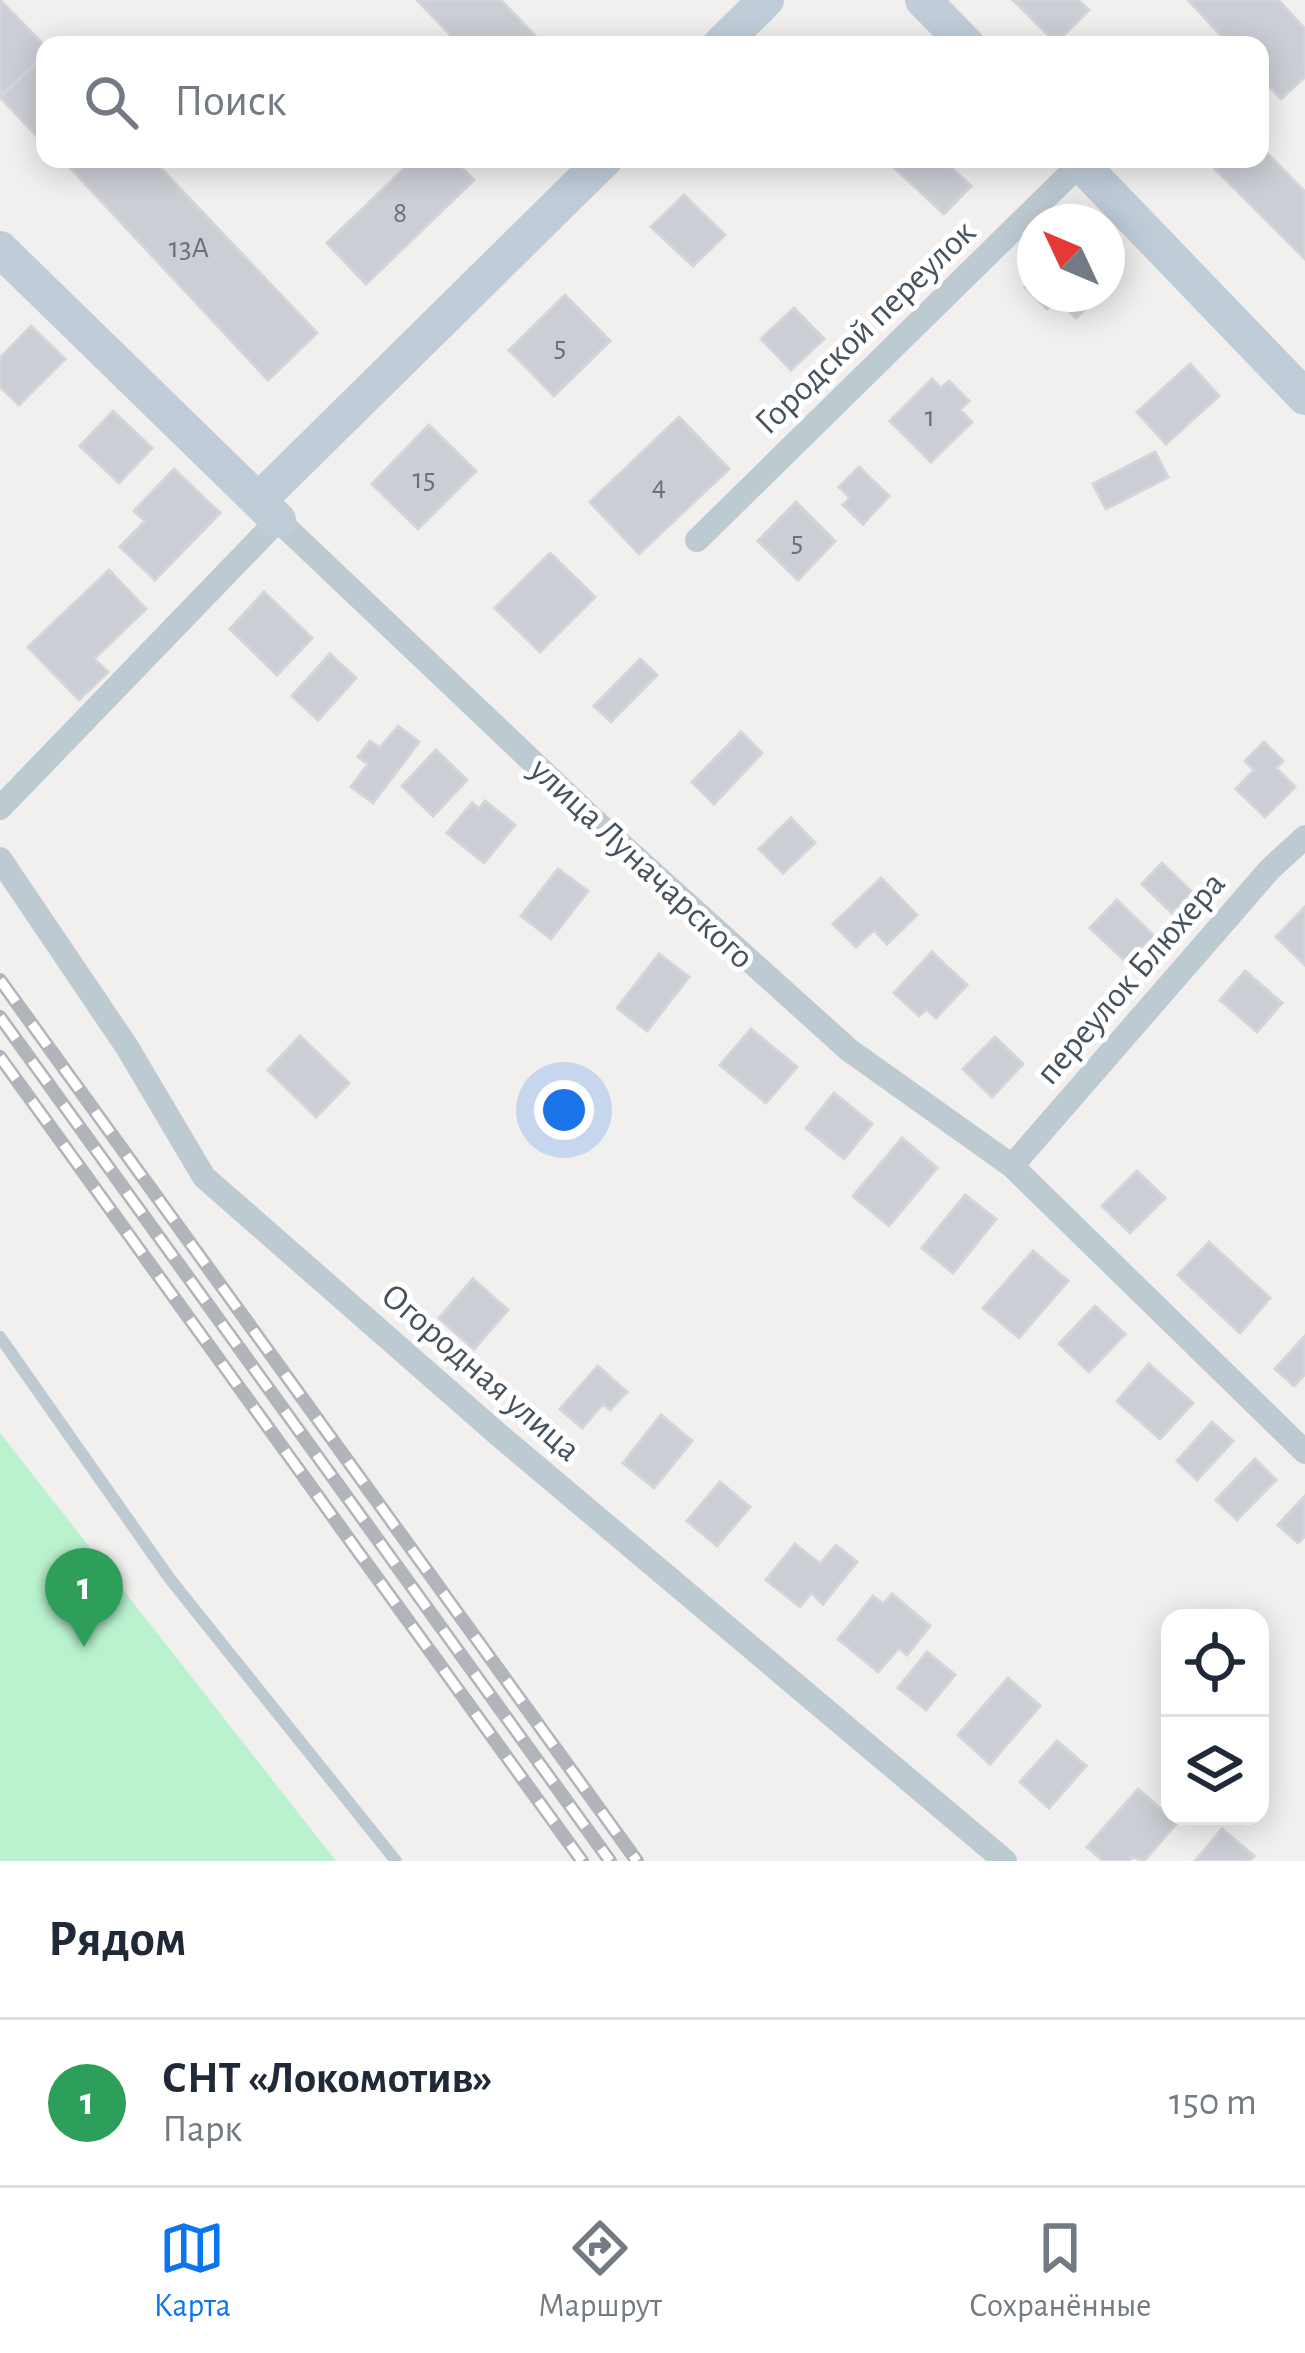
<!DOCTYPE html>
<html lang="ru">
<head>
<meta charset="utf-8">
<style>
  :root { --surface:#fff; --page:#f2f2f3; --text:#1f2937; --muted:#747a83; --line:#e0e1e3; --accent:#0b75ef }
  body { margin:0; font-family:"Alegreya Sans",sans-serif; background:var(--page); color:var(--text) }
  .controls { position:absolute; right:36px; bottom:36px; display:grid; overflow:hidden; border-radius:24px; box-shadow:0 6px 30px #0003 }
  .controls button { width:108px; height:108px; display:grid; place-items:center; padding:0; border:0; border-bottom:3px solid var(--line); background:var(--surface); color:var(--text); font:60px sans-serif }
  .compass { position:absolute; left:1017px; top:204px; width:108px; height:108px; border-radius:50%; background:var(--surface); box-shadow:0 6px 30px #0003; rotate:314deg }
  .you { position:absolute; left:564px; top:1110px; width:42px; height:42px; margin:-30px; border:9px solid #fff; border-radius:50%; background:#1a73e8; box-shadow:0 0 0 18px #1a73e833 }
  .badge { display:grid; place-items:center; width:78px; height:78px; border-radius:50%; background:var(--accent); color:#fff; font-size:39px; font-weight:700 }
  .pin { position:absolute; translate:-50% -99px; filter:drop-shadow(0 3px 6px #0008) }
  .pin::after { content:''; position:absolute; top:63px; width:42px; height:36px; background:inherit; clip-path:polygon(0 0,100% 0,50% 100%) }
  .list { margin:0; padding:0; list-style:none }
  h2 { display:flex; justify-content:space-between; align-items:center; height:156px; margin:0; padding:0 48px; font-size:51px }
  h2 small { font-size:39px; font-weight:400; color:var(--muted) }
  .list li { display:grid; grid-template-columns:78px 1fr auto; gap:36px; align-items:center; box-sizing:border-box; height:168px; padding:0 48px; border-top:3px solid var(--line) }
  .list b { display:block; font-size:45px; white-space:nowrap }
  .list p { margin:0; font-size:39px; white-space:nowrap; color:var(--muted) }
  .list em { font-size:39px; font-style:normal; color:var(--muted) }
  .icon { flex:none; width:66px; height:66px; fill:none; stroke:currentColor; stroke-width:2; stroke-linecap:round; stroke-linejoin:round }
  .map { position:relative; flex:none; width:1305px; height:1861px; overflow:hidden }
  .search { position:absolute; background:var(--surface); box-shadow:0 6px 30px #0003; left:36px; right:36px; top:36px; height:132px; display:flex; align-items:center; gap:30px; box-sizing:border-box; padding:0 42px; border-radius:24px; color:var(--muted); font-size:45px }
  .sheet { height:324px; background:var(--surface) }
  nav { display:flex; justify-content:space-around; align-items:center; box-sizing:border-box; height:168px; border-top:3px solid var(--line); background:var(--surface); font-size:33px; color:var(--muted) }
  nav a { display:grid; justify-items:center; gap:6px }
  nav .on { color:var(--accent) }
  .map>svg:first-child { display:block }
</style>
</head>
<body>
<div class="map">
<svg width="1305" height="1861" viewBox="0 0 1305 1861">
  <rect width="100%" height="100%" fill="#f2efef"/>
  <path fill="#baf2cf" d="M0,1433L336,1861H0Z"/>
  <path fill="#cbced4" stroke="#d3d5db" stroke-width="3" d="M0,0L45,46V55L0,96Z
    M417,0H501L544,45H460Z
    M1013,0H1078L1089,10L1056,43Z
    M1188,0H1278L1305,29V77L1281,99L1260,77V45H1230Z
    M45,55V145L0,97Z
    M1260,146L1305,192V259L1215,169L1226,159H1260Z
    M62,159H152L317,333L268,380Z
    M414,159H453L474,180L366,284L327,243Z
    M893,159H942L971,186L944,214L889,163Z
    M684,195L725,235L693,266L651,227Z
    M1035,278V294H1101L1076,318L1057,299L1047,309L1025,287Z
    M565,295L610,341L554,396L509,350Z
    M794,308L824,339L791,370L761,339Z
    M31,326L65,359L19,405L0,387V358Z
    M1190,364L1219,396L1166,444L1137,412Z
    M932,379L941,388L949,381L969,401L960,410L972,422L931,462L890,421Z
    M113,411L152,448L119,483L80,446Z
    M679,417L729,469L639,554L590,502Z
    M429,425L476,471L418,529L372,484Z
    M1155,452L1168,477L1106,509L1093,484Z
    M859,467L889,496L863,524L843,505L850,498L839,487Z
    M174,469L220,513L155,580L120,547L145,521L134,511Z
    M796,502L835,541L798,580L758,541Z
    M550,553L595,597L540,652L495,608Z
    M109,570L146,609L94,659L108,672L79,700L28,647Z
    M264,592L312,638L277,675L230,629Z
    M330,654L356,678L318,720L292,696Z
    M640,659L657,675L611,722L594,706Z
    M398,726L419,742L373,803L351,787L368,764L358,757L370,741L380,748Z
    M741,732L762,753L714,804L692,782Z
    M1264,742L1283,761L1276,768L1295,787L1265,817L1236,789L1254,770L1245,761Z
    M436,750L467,780L433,816L402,786Z
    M485,801L515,825L484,863L447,833L472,803L479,809Z
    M791,818L815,843L783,873L759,849Z
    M1162,863L1192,892L1172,913L1142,884Z
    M558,869L588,891L551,939L521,916Z
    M881,878L917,915L887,944L874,930L856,947L833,924Z
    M1117,900L1154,936L1127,963L1090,928Z
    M1305,907V965L1276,937Z
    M932,952L967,985L936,1018L926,1009L919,1016L894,993Z
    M659,954L689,977L647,1031L617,1008Z
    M1245,971L1282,1003L1257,1032L1220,1000Z
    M751,1029L797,1067L766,1103L720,1065Z
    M300,1036L349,1083L316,1117L268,1070Z
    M995,1037L1023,1064L992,1097L963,1069Z
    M834,1093L872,1124L844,1159L806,1128Z
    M902,1138L937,1168L889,1226L853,1196Z
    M1137,1171L1165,1198L1130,1233L1102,1206Z
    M965,1195L996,1219L953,1273L922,1248Z
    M1209,1242L1270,1298L1240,1333L1178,1275Z
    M1033,1251L1068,1281L1019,1338L983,1308Z
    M473,1279L508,1310L474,1349L439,1318Z
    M1095,1306L1125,1334L1089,1372L1059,1344Z
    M1304,1337L1305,1374L1294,1386L1275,1369Z
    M1149,1364L1193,1403L1160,1439L1117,1401Z
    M598,1366L627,1392L610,1410L603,1404L582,1428L560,1409Z
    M661,1415L692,1441L654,1488L623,1463Z
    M1212,1422L1233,1441L1197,1480L1177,1461Z
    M1255,1459L1276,1480L1237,1520L1216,1500Z
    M720,1482L750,1507L717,1546L687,1521Z
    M1305,1496V1536L1298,1543L1278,1525Z
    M795,1544L820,1564L836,1545L857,1562L823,1604L811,1593L800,1607L766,1580Z
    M892,1594L930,1626L907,1655L899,1648L878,1672L838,1639L873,1596L883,1604Z
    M927,1652L955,1675L926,1710L898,1688Z
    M1008,1678L1040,1706L990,1764L958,1735Z
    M1057,1741L1086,1766L1049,1808L1020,1782Z
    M1138,1789L1177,1823L1144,1861L1132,1857L1129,1861H1103L1087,1847Z
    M1222,1829L1254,1856L1249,1861H1195Z"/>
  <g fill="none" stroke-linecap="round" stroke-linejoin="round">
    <path stroke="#becad2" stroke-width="12" d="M0,1337L170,1579L396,1861"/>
    <path stroke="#becad2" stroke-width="24" d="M697,540L1080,164
      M0,808L278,520L595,821L849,1050L1012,1166L1305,1452
      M0,859L127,1047L204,1177L500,1436L1005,1861
      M1012,1166L1270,869L1305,837"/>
    <path stroke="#c0cdd9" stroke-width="36" d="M923,0L967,45
      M720,45L766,0
      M1076,159L1305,397
      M0,249L278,520
      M259,500L605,159"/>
    <g stroke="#b1b4ba" stroke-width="14">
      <path id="rail" d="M0,980L637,1861
        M0,1017L610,1861
        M0,1057L582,1861"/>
    </g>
    <use href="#rail" stroke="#fff" stroke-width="9" stroke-dasharray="27" stroke-linecap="butt"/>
  </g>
  <g text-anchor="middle" stroke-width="10" stroke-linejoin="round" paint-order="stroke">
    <g font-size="30" fill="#67727c">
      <text x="400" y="222">8</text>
      <text x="189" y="257">13А</text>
      <text x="560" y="356">5</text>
      <text x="930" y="426">1</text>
      <text x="424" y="488">15</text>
      <text x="659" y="495">4</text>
      <text x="797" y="551">5</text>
    </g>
    <g font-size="36" fill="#46535e" stroke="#fff">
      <text transform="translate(864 326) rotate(-44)" y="13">Городской переулок</text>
      <text transform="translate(643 862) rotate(43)" y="13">улица Луначарского</text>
      <text transform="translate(1129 977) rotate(-49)" y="13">переулок Блюхера</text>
      <text transform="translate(482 1371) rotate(41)" y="13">Огородная улица</text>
    </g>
  </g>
</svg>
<div class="controls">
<button><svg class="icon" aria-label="locate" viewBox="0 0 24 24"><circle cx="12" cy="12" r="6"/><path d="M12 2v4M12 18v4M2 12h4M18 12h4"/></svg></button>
<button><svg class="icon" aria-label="layers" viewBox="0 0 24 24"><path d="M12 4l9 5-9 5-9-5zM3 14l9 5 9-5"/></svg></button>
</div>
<svg class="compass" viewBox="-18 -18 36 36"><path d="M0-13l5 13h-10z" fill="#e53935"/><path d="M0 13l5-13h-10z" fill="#747a83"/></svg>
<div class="you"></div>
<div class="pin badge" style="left:84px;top:1647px;background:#2e9e5b">1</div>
<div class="search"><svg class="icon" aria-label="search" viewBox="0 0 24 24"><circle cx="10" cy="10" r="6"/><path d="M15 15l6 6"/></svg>Поиск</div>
</div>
<section class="sheet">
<h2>Рядом<small></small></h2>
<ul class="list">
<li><span class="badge" style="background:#2e9e5b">1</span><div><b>СНТ «Локомотив»</b><p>Парк</p></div><em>150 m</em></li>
</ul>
</section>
<nav>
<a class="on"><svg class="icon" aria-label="map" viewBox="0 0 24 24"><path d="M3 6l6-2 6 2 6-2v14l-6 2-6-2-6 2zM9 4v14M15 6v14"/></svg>Карта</a>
<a><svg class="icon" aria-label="directions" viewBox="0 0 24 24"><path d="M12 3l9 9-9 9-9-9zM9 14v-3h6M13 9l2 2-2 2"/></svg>Маршрут</a>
<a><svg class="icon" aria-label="saved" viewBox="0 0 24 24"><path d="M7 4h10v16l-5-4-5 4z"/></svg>Сохранённые</a>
</nav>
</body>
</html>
